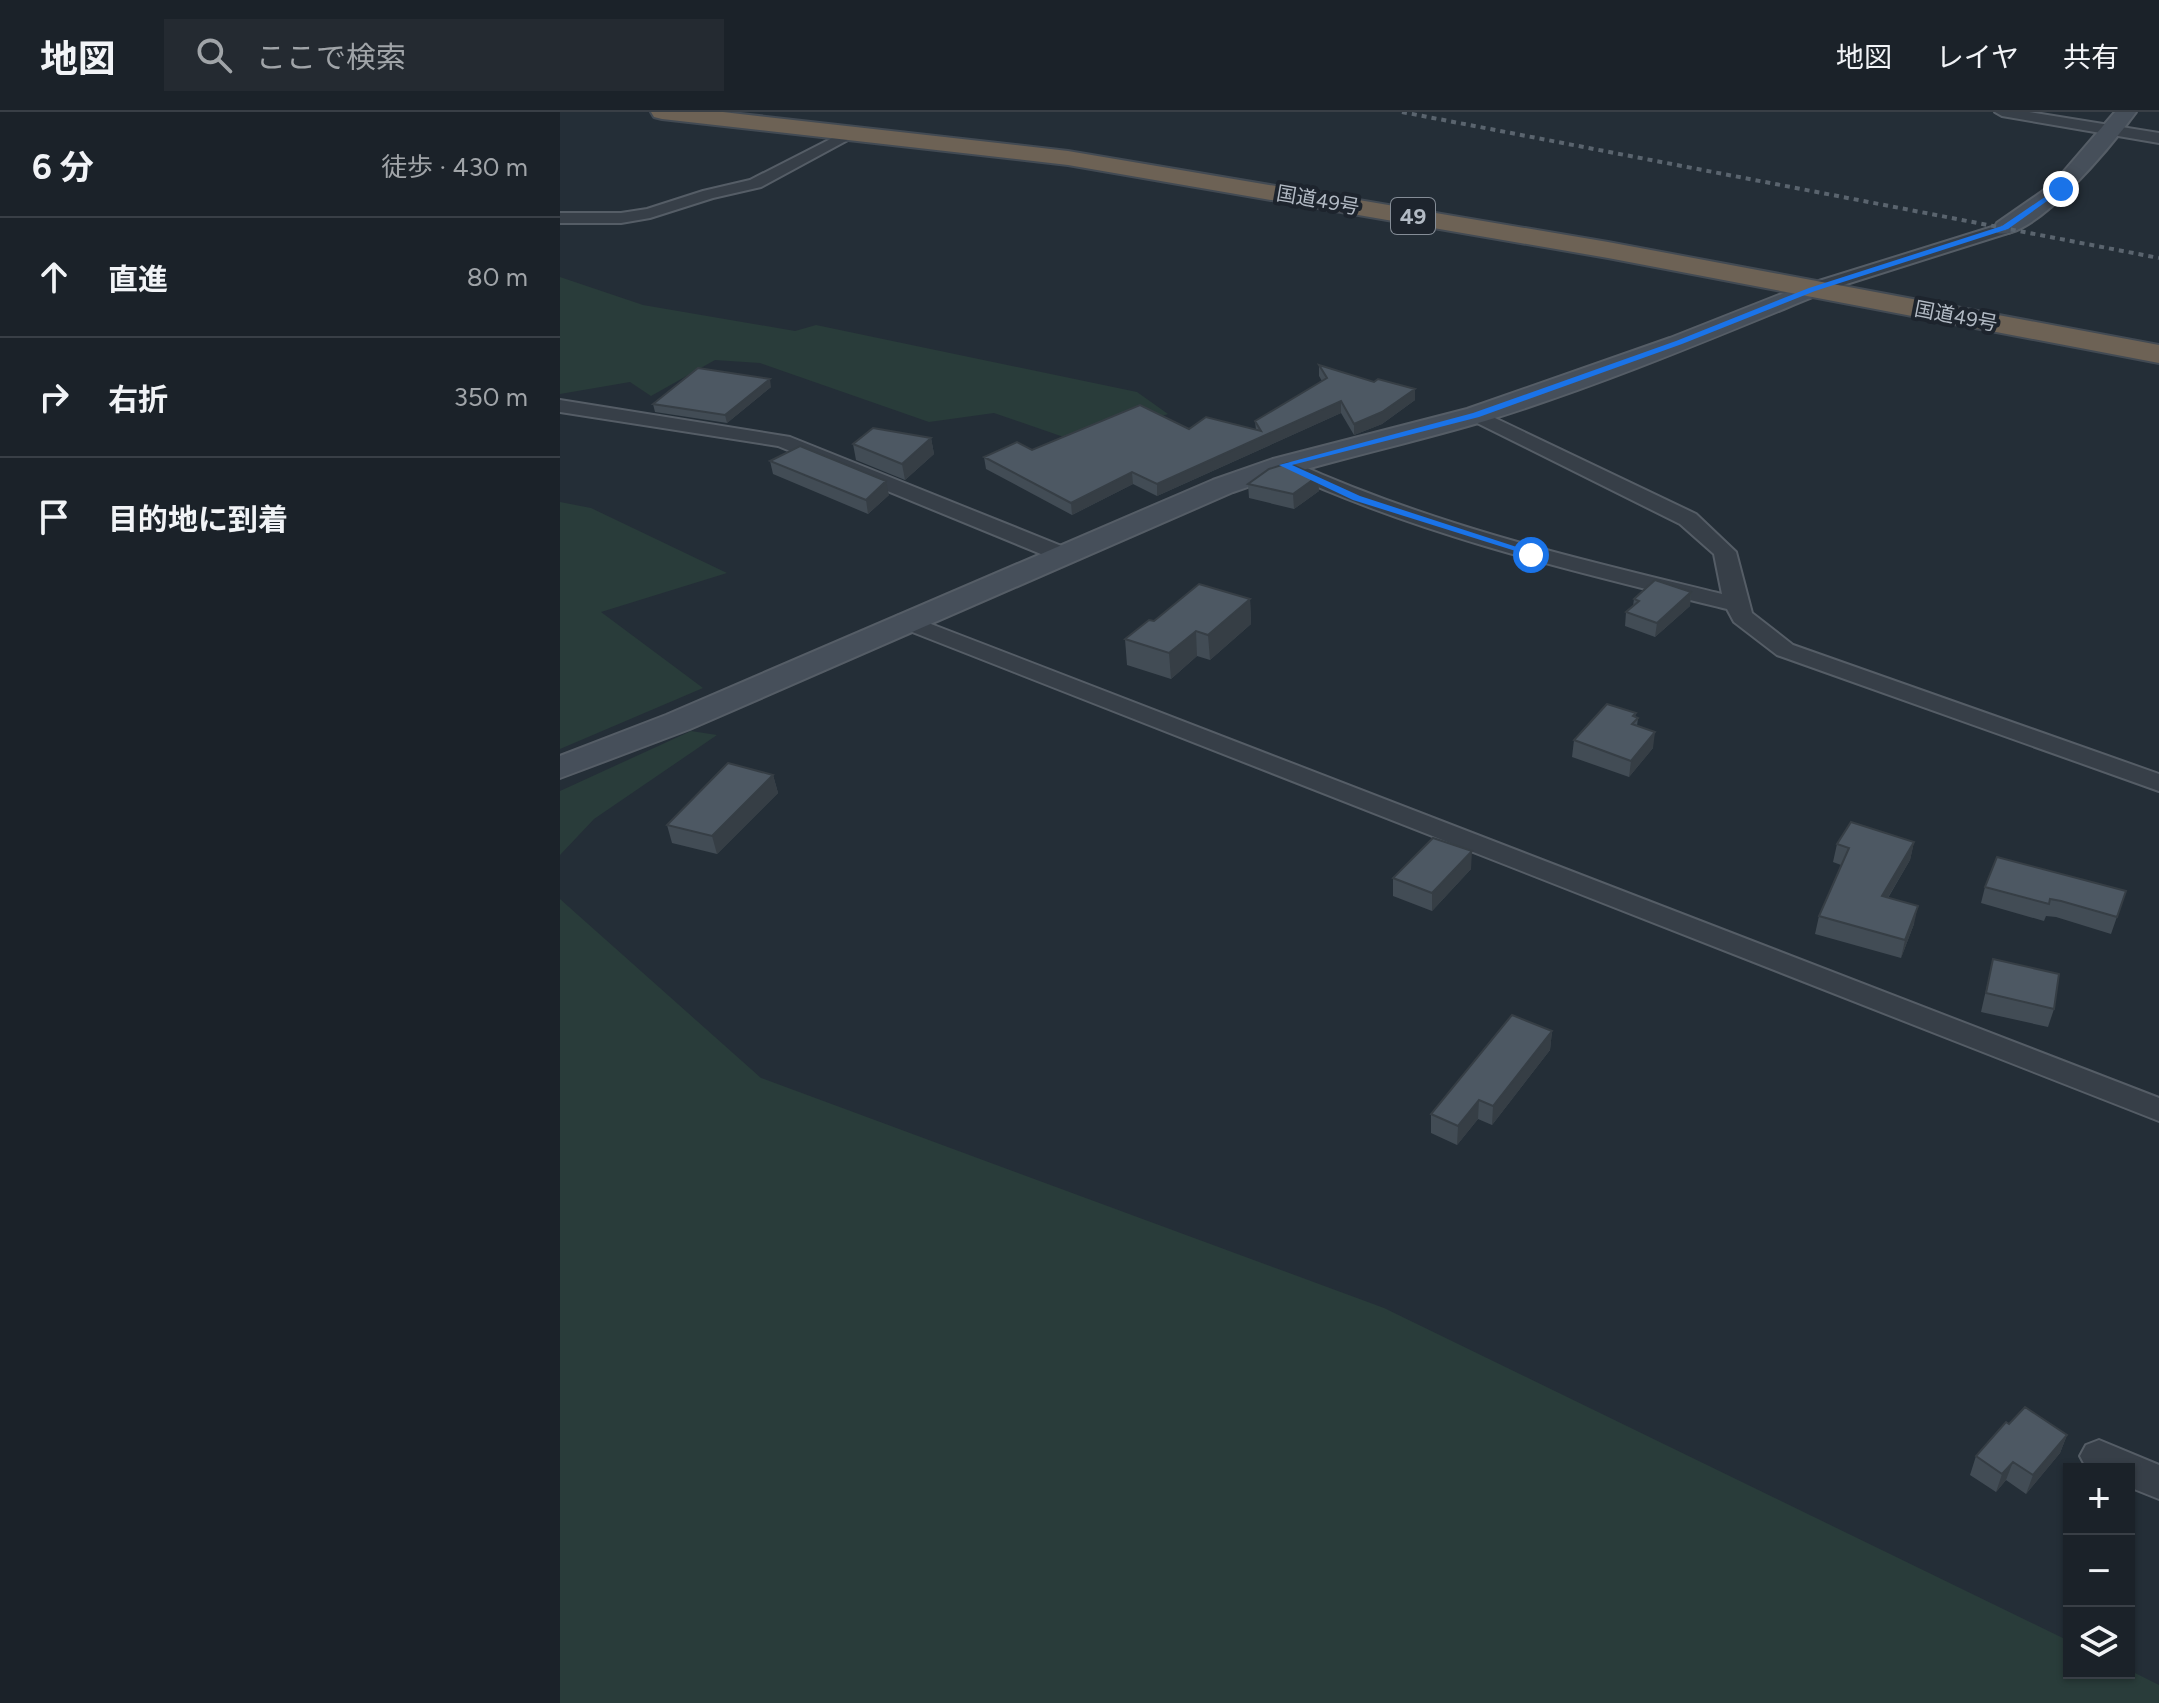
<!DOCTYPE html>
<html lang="ja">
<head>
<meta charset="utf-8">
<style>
  :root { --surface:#1b2229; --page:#242a31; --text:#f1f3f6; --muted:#a0a4a8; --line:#393f46 }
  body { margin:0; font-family:Figtree,"Noto Sans JP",sans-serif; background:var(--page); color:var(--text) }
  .controls { position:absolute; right:24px; bottom:24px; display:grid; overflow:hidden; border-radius:0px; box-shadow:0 2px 6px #0004 }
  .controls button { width:72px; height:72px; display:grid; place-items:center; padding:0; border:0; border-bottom:2px solid var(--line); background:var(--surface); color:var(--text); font:40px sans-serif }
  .stop { position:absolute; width:24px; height:24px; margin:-18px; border:6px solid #1a73e8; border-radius:50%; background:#fff }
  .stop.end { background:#1a73e8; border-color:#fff; box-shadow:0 2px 8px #0008 }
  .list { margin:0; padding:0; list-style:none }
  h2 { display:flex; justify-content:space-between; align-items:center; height:104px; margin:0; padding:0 32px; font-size:34px }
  h2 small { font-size:26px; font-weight:400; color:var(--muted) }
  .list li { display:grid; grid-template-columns:52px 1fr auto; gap:24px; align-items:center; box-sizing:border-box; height:120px; padding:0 32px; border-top:2px solid var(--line) }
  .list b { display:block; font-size:30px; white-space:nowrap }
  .list em { font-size:26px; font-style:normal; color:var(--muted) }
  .icon { flex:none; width:44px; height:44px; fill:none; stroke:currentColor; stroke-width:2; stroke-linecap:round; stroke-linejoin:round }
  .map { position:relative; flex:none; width:1599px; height:1591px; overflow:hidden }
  header { display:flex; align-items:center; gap:48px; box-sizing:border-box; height:112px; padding:0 40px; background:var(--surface); border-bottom:2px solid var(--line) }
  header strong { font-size:38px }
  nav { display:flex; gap:44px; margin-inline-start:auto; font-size:28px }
  .search { width:560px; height:72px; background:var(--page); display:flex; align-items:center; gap:20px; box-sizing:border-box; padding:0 28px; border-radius:0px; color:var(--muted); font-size:30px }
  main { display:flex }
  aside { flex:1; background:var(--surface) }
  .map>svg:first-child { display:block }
</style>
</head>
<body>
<header>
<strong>地図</strong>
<div class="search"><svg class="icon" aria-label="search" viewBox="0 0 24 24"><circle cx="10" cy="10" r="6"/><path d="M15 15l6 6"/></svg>ここで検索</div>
<nav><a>地図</a><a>レイヤ</a><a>共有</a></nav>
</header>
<main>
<aside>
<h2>6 分<small>徒歩 · 430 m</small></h2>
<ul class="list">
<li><svg class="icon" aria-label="ahead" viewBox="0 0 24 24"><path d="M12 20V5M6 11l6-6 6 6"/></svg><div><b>直進</b></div><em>80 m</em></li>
<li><svg class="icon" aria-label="right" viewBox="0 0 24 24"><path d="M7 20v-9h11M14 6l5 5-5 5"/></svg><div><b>右折</b></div><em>350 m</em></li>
<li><svg class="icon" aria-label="arrive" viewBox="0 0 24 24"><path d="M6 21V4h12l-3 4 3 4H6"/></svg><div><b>目的地に到着</b></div></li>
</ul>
</aside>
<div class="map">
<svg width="1599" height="1591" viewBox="0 0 1599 1591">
  <rect width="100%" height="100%" fill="#242e37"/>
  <path fill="#293c3a" d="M0,165L83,193L235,219L256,213L577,280L608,302L521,331L434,301L369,310L200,251L155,248L91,284L70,270L0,282Z
    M0,390L31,396L167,461L41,500L143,576L0,637Z
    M131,619L157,623L34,707L0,743V679Z
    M0,787L201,966L824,1196L1509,1529V1561H1569V1558L1599,1573V1591H0Z"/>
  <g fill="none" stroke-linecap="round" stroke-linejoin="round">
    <g stroke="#555d66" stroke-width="4">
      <path id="street" d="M1435,0H1469L1599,21V31L1442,4Z
        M292,16L299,20L297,23L201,75L153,86L90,106L61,111H0V101H61L87,97L143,79L190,68Z
        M1445,111L1453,116L1451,120L1258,181H1246L1243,177L1246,173Z
        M0,288L230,325L509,437L512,442L509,447H493L218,334L0,300Z
        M916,297L1136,402L1176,440L1192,501L1233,533L1599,662V679L1217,543L1174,510L1167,497C1012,459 862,424 717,357L714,353L724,347L731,349C872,413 1013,446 1162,482L1154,442L1120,412L909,307L906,303Z
        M345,502L1599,986V1009L337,514L333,509L337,504Z
        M1539,1328L1599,1353V1387L1569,1375V1357L1526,1355L1520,1344L1526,1333Z"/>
    </g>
    <g stroke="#555d66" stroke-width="4">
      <path id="secondary" d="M1555,0H1576C1555,29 1474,130 1437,121L1434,116L1437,111L1493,72Z
        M1252,170L1260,172L1264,177L1260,182C1150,227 1039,274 925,309C841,334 756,351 673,380L130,617L0,666V644L106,603L653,368L713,347L907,297L1110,226Z"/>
    </g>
    <g stroke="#424a53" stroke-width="4">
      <path id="highway" d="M91,0H163L508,39L1048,130L1599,233V251L1048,146L508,53L102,7L94,5Z"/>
    </g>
    <use href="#street" fill="#373f48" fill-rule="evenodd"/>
    <use href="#secondary" fill="#464f5a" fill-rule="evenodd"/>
    <use href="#highway" fill="#6d6255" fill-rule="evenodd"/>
    <path stroke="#5a646e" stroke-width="4" stroke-dasharray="5 5" stroke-linecap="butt" d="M842,0L1599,146"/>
  </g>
  <path fill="#424c55" d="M759,253L855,288L822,312L794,323L781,301L597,384L573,372L512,403L426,357L424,345L472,338L629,317L696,318L695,309L762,269L759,264Z
    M211,275L167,311L95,300L93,292Z
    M371,326L374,342L345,368L296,348L293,332Z
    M210,349L329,383L308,402L213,362Z
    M758,364L759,379L734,397L689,386L688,372Z
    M1131,480L1130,494L1095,525L1065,514L1066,500L1073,494L1074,487Z
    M690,487L691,512L650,548L637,544L611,567L567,553L565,527L594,509Z
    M1076,601L1075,605L1078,606L1077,614L1093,636L1069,665L1012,645L1014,628Z
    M213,663L218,681L157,742L112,731L107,713Z
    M1354,730L1350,748L1328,786L1354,812L1341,846L1255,822L1259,804L1281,753L1273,750L1277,732Z
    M911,757L872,799L833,784V766Z
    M1425,775L1566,779L1551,822L1496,805L1486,804L1484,809L1421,791Z
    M1433,847L1494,897L1488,915L1421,900Z
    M992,919L990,938L932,1013L918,1007L897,1033L871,1021V1002Z
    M1449,1312L1507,1323L1500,1341L1466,1382L1446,1368L1436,1380L1410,1363L1416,1344Z"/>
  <path fill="#363e45" d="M210,267L211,275L167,311L165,303Z
    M855,277V288L822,312L794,323V312Z
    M781,289V301L597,384V372Z
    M371,326L374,342L345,368L342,352Z
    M572,360L573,372L512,403L511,391Z
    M758,364L759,379L734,397L733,382Z
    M326,369L329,383L308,402L306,388Z
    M1131,480L1130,494L1095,525L1097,511Z
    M690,487L691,512L650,548L648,523Z
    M636,519L637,544L611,567L609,541Z
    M1095,620L1093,636L1069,665L1071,649Z
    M213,663L218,681L157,742L152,724Z
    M1354,730L1350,748L1318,802L1322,784Z
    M912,739L911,757L872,799V781Z
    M1358,794L1354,812L1341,846L1345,828Z
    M992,919L990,938L932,1013L933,994Z
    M919,988L918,1007L897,1033L898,1014Z
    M1507,1323L1500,1341L1466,1382L1473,1363Z
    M1453,1350L1446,1368L1436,1380L1442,1362Z"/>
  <path fill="#4d5863" stroke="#363e45" stroke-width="2" d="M759,253L814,270L818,267L855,277L822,300L794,312L781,289L597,372L572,360L511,391L424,345L457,330L472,338L580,293L629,317L646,305L701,319L695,309L767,266Z
    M138,256L210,267L165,303L93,292Z
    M313,316L371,326L342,352L293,332Z
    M240,334L326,369L306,388L210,349Z
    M728,351L758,364L733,382L688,372L709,357Z
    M1095,468L1131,480L1097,511L1066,500L1079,489L1074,487Z
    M639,472L690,487L648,523L636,519L609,541L565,527L589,508L594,509Z
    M1047,592L1076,601L1073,604L1078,606L1072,612L1095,620L1071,649L1014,628Z
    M168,651L213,663L152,724L107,713Z
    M1291,710L1354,730L1322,784L1358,794L1345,828L1259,804L1289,736L1277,732Z
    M873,726L912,739L872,781L833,766Z
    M1437,745L1566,779L1557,805L1501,789L1490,787L1489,792L1425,775Z
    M1433,847L1499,862L1494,897L1426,881Z
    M952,903L992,919L933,994L919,988L898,1014L871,1002Z
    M1465,1295L1507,1323L1473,1363L1453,1350L1442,1362L1416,1344L1446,1310L1449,1312Z"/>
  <path fill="#1a73e8" d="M1498,76L1504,77L1448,117L1255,179L1122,232L919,305L732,353L800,384L975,441V445L793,388L719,353L913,301L1116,229L1249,176L1442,114Z"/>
  <g text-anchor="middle" stroke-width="8" stroke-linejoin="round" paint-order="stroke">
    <g font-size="20" fill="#b2bac4" stroke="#1d242d">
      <text transform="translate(758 88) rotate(10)" y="7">国道49号</text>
      <text transform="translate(1396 204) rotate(11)" y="7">国道49号</text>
    </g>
    <rect fill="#1d242d" stroke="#858d97" stroke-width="2" x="831" y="86" width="44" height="36" rx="6"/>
    <g font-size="22" font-weight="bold" fill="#b2bac4">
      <text x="853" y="112">49</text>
    </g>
  </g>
</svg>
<div class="controls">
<button>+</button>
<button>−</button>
<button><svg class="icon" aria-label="layers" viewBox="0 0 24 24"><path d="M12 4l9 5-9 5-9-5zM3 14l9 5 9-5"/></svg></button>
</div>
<div class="stop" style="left:971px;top:443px"></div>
<div class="stop end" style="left:1501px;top:77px"></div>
</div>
</main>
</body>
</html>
